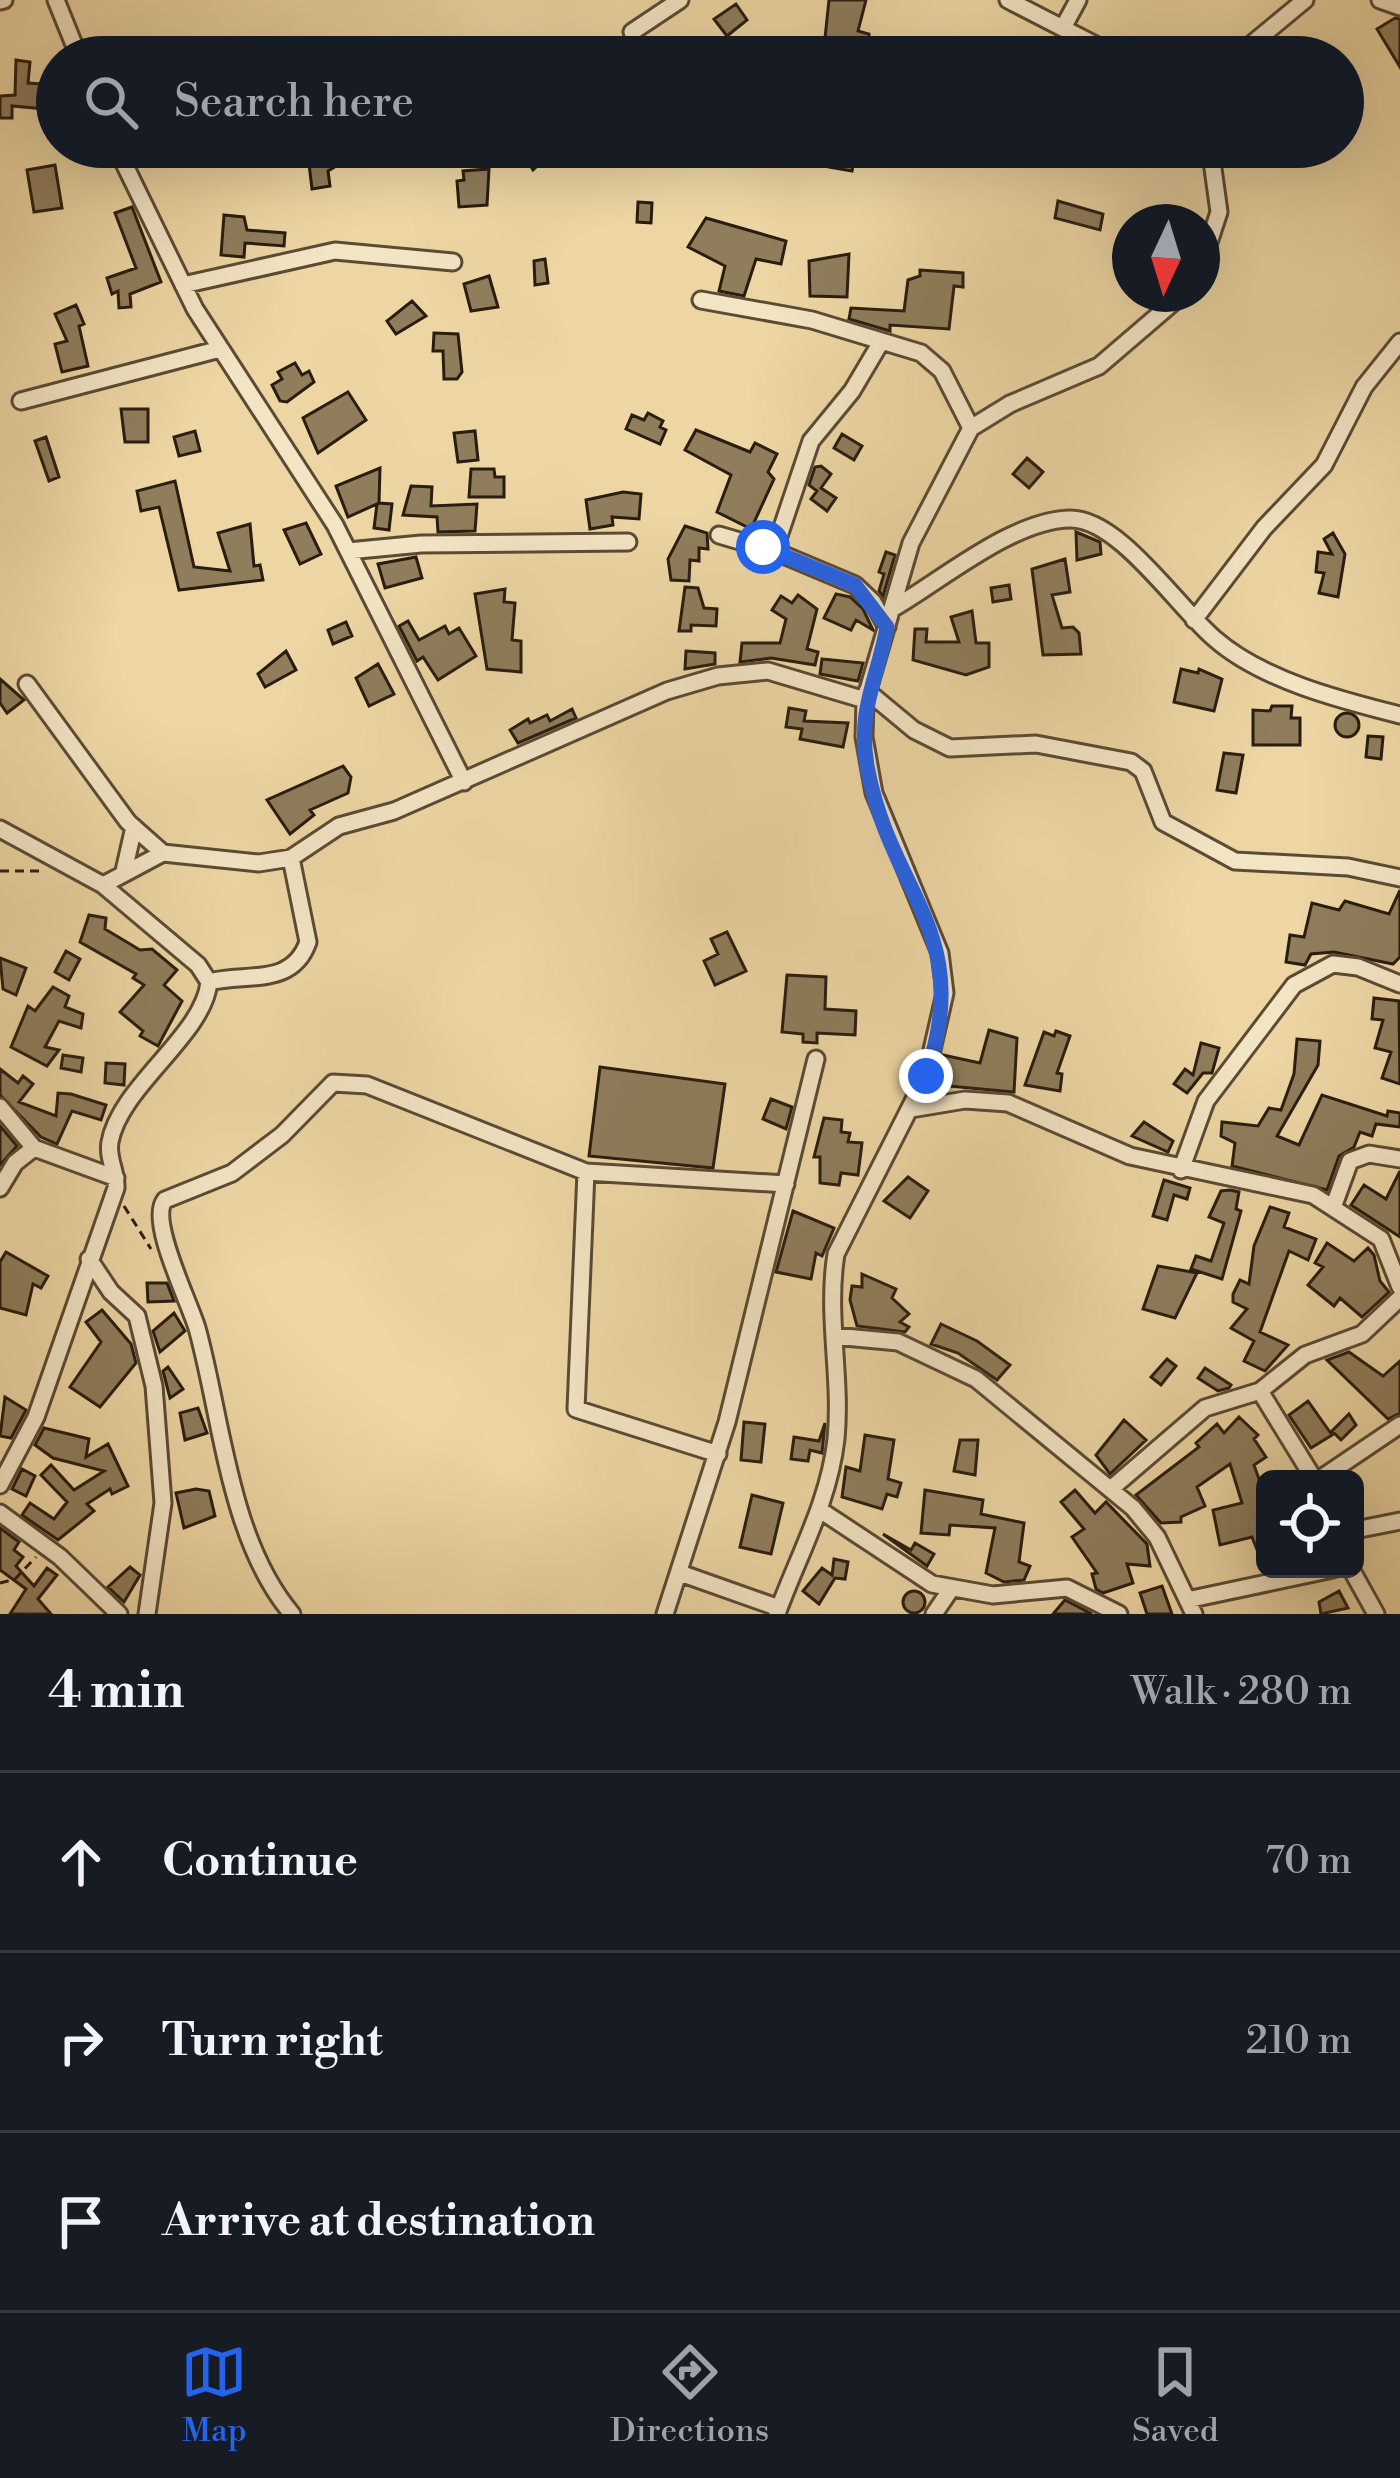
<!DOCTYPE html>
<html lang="en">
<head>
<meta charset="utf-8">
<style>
  :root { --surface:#171b24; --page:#20242c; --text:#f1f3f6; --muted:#9ea1a6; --line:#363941; --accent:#2563eb }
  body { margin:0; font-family:"Libre Bodoni",serif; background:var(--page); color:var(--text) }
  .controls { position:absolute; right:36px; bottom:36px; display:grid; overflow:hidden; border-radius:18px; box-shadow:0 12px 48px #0002 }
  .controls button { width:108px; height:108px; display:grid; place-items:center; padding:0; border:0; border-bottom:3px solid var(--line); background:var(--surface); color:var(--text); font:60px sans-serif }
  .compass { position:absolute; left:1112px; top:204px; width:108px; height:108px; border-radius:50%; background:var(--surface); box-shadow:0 12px 48px #0002; rotate:184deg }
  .stop { position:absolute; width:36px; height:36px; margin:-27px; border:9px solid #2563eb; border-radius:50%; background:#fff }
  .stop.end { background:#2563eb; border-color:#fff; box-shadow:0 3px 12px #0008 }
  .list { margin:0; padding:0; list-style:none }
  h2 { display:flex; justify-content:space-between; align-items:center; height:156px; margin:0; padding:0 48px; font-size:51px }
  h2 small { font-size:39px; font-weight:400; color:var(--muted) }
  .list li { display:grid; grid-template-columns:78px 1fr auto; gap:36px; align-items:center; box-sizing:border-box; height:180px; padding:0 48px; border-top:3px solid var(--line) }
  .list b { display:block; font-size:45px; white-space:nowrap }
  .list em { font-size:39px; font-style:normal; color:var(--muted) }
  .icon { flex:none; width:66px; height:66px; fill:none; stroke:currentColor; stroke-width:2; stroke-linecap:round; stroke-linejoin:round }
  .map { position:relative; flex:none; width:1400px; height:1614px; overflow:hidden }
  .search { position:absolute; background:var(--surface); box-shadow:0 12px 48px #0002; left:36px; right:36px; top:36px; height:132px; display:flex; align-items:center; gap:30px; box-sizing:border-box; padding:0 42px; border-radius:66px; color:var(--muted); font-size:45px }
  .sheet { height:696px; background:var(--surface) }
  nav { display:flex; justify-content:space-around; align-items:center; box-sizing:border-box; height:168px; border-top:3px solid var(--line); background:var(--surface); font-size:33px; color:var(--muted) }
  nav a { display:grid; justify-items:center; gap:6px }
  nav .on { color:var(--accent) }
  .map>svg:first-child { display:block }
</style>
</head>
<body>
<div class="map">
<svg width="1400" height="1614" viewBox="0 0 1400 1614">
  <rect width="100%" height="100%" fill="#edd6a4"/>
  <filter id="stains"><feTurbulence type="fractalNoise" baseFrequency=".00167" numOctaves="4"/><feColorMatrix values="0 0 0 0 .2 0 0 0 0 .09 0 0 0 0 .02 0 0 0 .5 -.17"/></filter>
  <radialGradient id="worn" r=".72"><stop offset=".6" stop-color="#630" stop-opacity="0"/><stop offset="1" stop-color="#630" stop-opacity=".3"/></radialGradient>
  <path fill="#8f7d5c" stroke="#291d0f" stroke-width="3" d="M829,0H866L858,31L869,34L867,57H823Z
    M736,4L747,20L727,36L714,19Z
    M1395,18L1400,19V67L1377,29Z
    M16,60L30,62L28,83L57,85V110L12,106V118H0V96L15,95Z
    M146,147H195L194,159L145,157Z
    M307,147H368L328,171L330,186L312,189Z
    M519,147H558L533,170Z
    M833,147L865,151L863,166L853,165L852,171L829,167Z
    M1067,147H1096L1094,164L1065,160Z
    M55,165L62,208L34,212L27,170Z
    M489,169L487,205L459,207L457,181L464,180L463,171Z
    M1058,201L1103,214L1100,230L1055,218Z
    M638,202L652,203L651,223L637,222Z
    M132,207L161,282L130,294L131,307L119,308L118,291L112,294L107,278L136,268L115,213Z
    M224,215L244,217L247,230L285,233L284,246L245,243L244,257L221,255Z
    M706,218L786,241L781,264L756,259L744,296L719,291L725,266L688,247Z
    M849,254L847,297L810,296L809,261Z
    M545,259L548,283L535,285L534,261Z
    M920,270L963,273V287L954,286L949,329L890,325V331L849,319L851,308L904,311L908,280L920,276Z
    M489,276L498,307L471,311L464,284Z
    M412,301L426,316L396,334L387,321Z
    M76,305L84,324L79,326L88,366L62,372L55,344L67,341L55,314Z
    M434,333L458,334L462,372L457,379H444L443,351H433Z
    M295,363L302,375L309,371L314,382L287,402L280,401L272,385L282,379L278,372Z
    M348,392L366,420L318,453L303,418Z
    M121,409H148V442H125Z
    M648,413L663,421L660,427L666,430L660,444L626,429L632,415L644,420Z
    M696,430L750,452L755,443L777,454L768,472L774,479L751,529L717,512L731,475L685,450Z
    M195,431L200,451L179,456L174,437Z
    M475,431L478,460L458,462L454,433Z
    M842,434L862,446L854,460L834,448Z
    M46,437L59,477L49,481L35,441Z
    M1027,458L1043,472L1029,488L1013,474Z
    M821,466L831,474L821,488L836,498L827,511L811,499L817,491L809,485L815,467Z
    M380,468L379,503L392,504L389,530L374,528L377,504L348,517L336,486Z
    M471,469H494L495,477H504V497H469Z
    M175,481L194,567L230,571L218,533L250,524L254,566L260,565L263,580L179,590L159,507L141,511L137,491Z
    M411,486L432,487L431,506L477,504L475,531L438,532L437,517L403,515Z
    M623,492L641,494L639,519L612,517L613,525L590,529L586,500Z
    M306,523L321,554L300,564L284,530Z
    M685,526L707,533L708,549L699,548V561L690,560L689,581L671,580L668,559Z
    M1076,532L1100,542L1101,554L1077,560Z
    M1333,533L1345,554L1338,597L1319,593L1324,573L1316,572L1318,552L1332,554L1324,539Z
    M886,552L895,555L883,596L879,591L884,574L879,572Z
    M416,557L422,578L385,588L378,564Z
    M1065,559L1070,592L1052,595L1062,628L1073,627L1079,633L1081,654L1043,655L1032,569Z
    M1009,585L1011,599L993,602L991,588Z
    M685,587L698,588L704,608L717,609L716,626L691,625V631H679Z
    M505,589L504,602L515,603L512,640L521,641V672L487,669L475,594Z
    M836,594L850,597L863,609L873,630L856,620L851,630L824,618Z
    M798,595L817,609L807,649L818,652L815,665L771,658L740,662L742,643H780L786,619L772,610L781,596L792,603Z
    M972,611L976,643H989V667L966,675L913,660L915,629H927L926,642H959L951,617Z
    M408,621L419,640L445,626L449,634L459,628L476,656L438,680L423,657L417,661L399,626Z
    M346,622L352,636L333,644L328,630Z
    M286,651L296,670L265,687L258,674Z
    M686,651L715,653V664L685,669Z
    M822,659L863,663L858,681L820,674Z
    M378,664L394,694L369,706L356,678Z
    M1181,669L1198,673L1199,669L1222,679L1214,711L1174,702Z
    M0,679L24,700L7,713L0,703Z
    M1272,706H1292L1291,718H1300V745H1253V710L1270,711Z
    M789,708L806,711L804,721L848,723L843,747L800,739L802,729L786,727Z
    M572,709L576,718L518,743L510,730L528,719L530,723L547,715L550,721Z
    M1335 725a12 12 0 1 1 24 0a12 12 0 1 1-24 0Z
    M1368,736L1383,737L1381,759L1366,757Z
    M1224,753L1243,755L1236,793L1217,790Z
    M343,766L351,777L348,793L310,810L314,815L290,834L267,800Z
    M1400,890V957L1393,964L1334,952L1311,954L1305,965L1286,962L1290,935L1304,937L1312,903L1339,910L1345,901L1389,914Z
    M89,915L106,918L105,929L140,950L152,949L177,970L164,985L182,1001L158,1046L140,1036L143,1031L120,1012L144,985L133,978L136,974L80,942Z
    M727,932L746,971L715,985L704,961L718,954L711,939Z
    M66,951L80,959L69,980L55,972Z
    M0,958L26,968L16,995L3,989Z
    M787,975L826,977L825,1009L856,1011L855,1035L817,1033V1043L803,1042V1034L782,1032Z
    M53,987L69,996L65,1007L83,1014L81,1028L59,1021L45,1047L59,1050L47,1066L11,1047L28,1006L35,1011Z
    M1374,998L1399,1001L1400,1084L1382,1078L1391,1052L1375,1048L1383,1020L1372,1019Z
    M989,1030L1017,1038L1014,1092L937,1085L943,1055L980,1063Z
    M1056,1031L1070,1036L1057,1073L1062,1074L1060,1091L1025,1085L1044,1032L1054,1036Z
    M1297,1039L1320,1041L1318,1065L1277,1136L1299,1145L1322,1095L1387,1116L1388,1111L1400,1113V1127L1376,1124L1372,1136L1360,1132L1354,1147L1339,1156L1327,1190L1232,1166L1235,1143L1221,1136L1222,1122L1258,1126L1269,1108L1281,1110L1294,1074Z
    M1201,1043L1219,1048L1212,1073H1203L1187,1093L1174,1084L1185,1069L1193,1075Z
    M63,1055L83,1058L81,1072L61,1068Z
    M106,1063L125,1064L124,1085L105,1083Z
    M600,1067L725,1084L713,1168L589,1156Z
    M0,1069L18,1083L23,1076L33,1084L19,1102L56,1116L58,1093L71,1094L106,1105L101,1120L72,1111L57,1144L41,1137L0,1095Z
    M771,1099L792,1107L786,1129L763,1119Z
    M824,1118L842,1120L841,1132L850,1133L848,1142L862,1143L858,1175L841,1173L839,1185L820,1183V1157H814Z
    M1144,1122L1173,1141L1168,1152L1132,1136Z
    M0,1126L17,1146L0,1165Z
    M1400,1171V1237L1351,1205L1364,1185L1386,1199Z
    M908,1177L928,1191L910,1218L884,1201Z
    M1164,1180L1190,1188L1187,1199L1174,1195L1167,1220L1153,1216Z
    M1230,1190L1239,1192L1236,1209L1241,1211L1222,1279L1191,1269L1196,1256L1211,1261L1224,1223L1209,1217L1221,1191Z
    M1270,1207L1289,1213L1284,1227L1316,1239L1308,1260L1289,1251L1260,1332L1288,1345L1265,1371L1244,1361L1254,1341L1231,1328L1247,1309L1233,1302V1294L1240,1280L1249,1284L1254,1246Z
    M793,1211L834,1228L822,1256L816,1253L811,1279L776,1272Z
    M1327,1243L1354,1261L1368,1248L1374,1255L1380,1281L1389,1292L1362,1317L1340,1298L1334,1306L1308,1285L1323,1267L1315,1263Z
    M6,1252L48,1276L41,1288L33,1284L26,1315L0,1308V1262Z
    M1158,1266L1197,1273L1175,1318L1143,1309Z
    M862,1274L896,1289L892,1298L909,1314L900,1322L909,1327L905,1332L857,1326L850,1300L852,1286L862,1287Z
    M147,1283H167L174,1301L148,1302Z
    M102,1310L131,1344L136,1363L100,1407L70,1387L101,1342L86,1322Z
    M174,1313L185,1331L160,1352L153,1331Z
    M941,1324L977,1341L1010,1365L997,1380L958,1353L931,1344Z
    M1349,1352L1383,1376L1400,1361V1413L1388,1419L1327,1360Z
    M1167,1359L1176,1366L1161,1385L1151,1377Z
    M168,1367L183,1389L170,1398L163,1371Z
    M1205,1368L1231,1385L1229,1388L1218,1391L1198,1378Z
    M5,1397L26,1410L11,1438L0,1436Z
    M1308,1401L1332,1435L1311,1448L1289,1415Z
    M198,1408L207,1433L185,1440L180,1413Z
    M1349,1414L1356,1425L1341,1440L1332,1431Z
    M1239,1417L1258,1435L1254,1439L1266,1457L1254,1465L1265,1496V1570L1252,1537L1220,1545L1213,1510L1242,1503L1230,1464L1197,1487L1205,1506L1181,1517V1522L1161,1523L1136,1495L1199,1447L1196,1443L1217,1424L1224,1433Z
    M1124,1420L1146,1440L1110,1474L1096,1455Z
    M744,1422L765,1424L761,1462L741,1460Z
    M825,1423L822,1453L810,1450L808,1461L791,1459L794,1437L819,1441Z
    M44,1428L89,1439L86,1457L108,1444L128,1486L112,1494L110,1489L87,1504L94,1511L58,1540L22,1515L30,1503L54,1519L67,1502L41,1475L51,1465L74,1490L104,1471L53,1458L35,1445Z
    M865,1435L894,1440L888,1479L901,1483L897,1497L887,1494L882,1509L842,1497L846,1467L860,1471Z
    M960,1440H978L975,1475L954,1471Z
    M22,1469L35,1476L26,1496L12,1489Z
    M196,1489L209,1491L215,1516L184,1528L176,1493Z
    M925,1490L983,1500L981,1514L1024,1523L1019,1562L1030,1566L1024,1580L1004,1582L986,1573L995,1528L950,1525L949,1535L921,1533Z
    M1075,1490L1095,1513L1106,1502L1147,1544L1150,1566L1127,1564L1133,1583L1103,1593L1096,1589L1092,1574L1097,1573L1072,1537L1084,1529L1061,1502Z
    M752,1495L783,1503L771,1554L740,1547Z
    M0,1528L19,1542L14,1550L23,1557L16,1566L34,1586L47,1568L57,1575L38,1599L51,1614H10L26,1589L0,1570Z
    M883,1534L911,1550L915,1543L934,1554L927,1566Z
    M834,1559L848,1562L845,1579L835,1578L819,1604L803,1591L822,1568L832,1575Z
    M130,1567L140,1575L124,1602L108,1587Z
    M1162,1586L1172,1614H1147L1140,1593Z
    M903 1602a11 11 0 1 1 22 0a11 11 0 1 1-22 0Z
    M1339,1591L1348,1608L1321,1614L1319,1602Z
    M1065,1600L1092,1614H1053Z"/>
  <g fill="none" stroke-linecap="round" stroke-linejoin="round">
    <g stroke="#5a4b34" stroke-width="21">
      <path id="minor" d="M56,0L79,57
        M1008,0L1119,57
        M1380,0L1400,7
        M0,1L4,0
        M1064,26L1078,0
        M632,32L680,0
        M1236,57L1305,0
        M116,147L195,309L335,525L464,782
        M1202,264L1219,212L1210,147
        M183,285L335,251L453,262
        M701,300L812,320L921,353L942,371L971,428
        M21,401L220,349
        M719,535L774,551L855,585L873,602L887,627
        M348,551L421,544L628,542
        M774,551L811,441L852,391L881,342
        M892,609C941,581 1012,520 1070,519C1119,518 1178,608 1215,639C1262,680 1340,700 1400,715
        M1194,620L1264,528L1324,465L1364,387L1400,342
        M27,684L128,822L163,853
        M867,691L914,730L950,748L1036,744L1131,762L1143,771L1163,822L1235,861L1348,867L1400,878
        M0,829L103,885L198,965L209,982C204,1035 120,1086 110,1142C107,1158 117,1172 116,1188L36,1417L0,1485
        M124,871L134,827
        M103,885L163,853L259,863L291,858L339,826L394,811L667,691L718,676L768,671L865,700
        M209,982C245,972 292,988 308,942L291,858
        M0,1107L34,1148
        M911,1109L965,1100L1008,1103L1130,1156L1313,1195L1381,1239L1400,1287
        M1181,1170L1206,1101L1294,985L1333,964L1358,967L1400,984
        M586,1172L576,1409L718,1454
        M0,1188L15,1163L34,1148L116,1178
        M1334,1205L1350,1161L1369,1154L1400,1159
        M89,1259L111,1292L137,1316L154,1386L163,1503L147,1614
        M834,1336L898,1342L976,1379L1133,1508L1157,1537L1194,1614
        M1260,1391L1314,1479
        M1320,1479L1400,1425
        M1113,1487L1205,1408L1260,1391L1305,1355L1362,1334L1400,1298
        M820,1510L932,1584L993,1595L1067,1588L1119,1614
        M0,1513L60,1557L119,1614
        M1355,1530L1400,1521
        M1351,1569L1376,1614
        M680,1573L779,1608
        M1187,1600L1333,1569
        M292,1614C229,1540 222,1418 197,1328C189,1301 148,1220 165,1200L232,1173L282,1135L333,1083L367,1085L586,1172L786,1184
        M665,1614L727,1422L816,1059
        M777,1614C798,1556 829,1502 836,1439C842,1377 826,1316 836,1254L926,1076L945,993L940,953L874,793L864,737L865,700L911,543L971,428L1010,404L1099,366L1183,294
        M934,1614L951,1589"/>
    </g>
    <path stroke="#291d0f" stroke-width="3" stroke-dasharray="9 6" stroke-linecap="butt" d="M0,871H42
      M124,1206L151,1249
      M0,1583L15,1579L36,1557"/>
    <use href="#minor" stroke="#f3e4c4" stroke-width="15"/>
  </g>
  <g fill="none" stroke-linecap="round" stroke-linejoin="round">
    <path stroke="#2563eb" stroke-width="15" d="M763,547L855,585L887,627C877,682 856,711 868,771C892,895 975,933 926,1076"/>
  </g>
  <rect width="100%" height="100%" filter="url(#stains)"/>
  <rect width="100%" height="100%" fill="url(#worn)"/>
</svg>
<div class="controls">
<button><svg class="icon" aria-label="locate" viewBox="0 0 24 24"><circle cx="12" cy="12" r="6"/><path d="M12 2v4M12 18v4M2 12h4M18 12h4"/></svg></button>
</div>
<svg class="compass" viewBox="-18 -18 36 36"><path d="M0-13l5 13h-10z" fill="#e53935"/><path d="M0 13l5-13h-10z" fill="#9ea1a6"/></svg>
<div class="stop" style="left:763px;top:547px"></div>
<div class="stop end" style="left:926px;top:1076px"></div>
<div class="search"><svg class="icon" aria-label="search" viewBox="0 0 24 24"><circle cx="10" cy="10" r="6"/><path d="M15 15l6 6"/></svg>Search here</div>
</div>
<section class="sheet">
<h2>4 min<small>Walk · 280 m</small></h2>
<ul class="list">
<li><svg class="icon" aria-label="ahead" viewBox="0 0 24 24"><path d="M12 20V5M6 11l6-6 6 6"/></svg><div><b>Continue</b></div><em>70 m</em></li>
<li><svg class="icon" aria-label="right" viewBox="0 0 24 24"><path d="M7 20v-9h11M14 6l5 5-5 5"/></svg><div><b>Turn right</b></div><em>210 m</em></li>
<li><svg class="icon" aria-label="arrive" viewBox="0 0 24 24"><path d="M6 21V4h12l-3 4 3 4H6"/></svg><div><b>Arrive at destination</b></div></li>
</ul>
</section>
<nav>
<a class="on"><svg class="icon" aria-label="map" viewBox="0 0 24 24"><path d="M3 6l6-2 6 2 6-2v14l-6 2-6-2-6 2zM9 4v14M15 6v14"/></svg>Map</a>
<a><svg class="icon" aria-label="directions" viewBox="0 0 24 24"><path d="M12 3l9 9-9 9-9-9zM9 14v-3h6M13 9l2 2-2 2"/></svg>Directions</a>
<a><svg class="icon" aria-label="saved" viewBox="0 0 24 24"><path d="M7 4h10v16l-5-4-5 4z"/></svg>Saved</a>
</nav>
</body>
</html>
